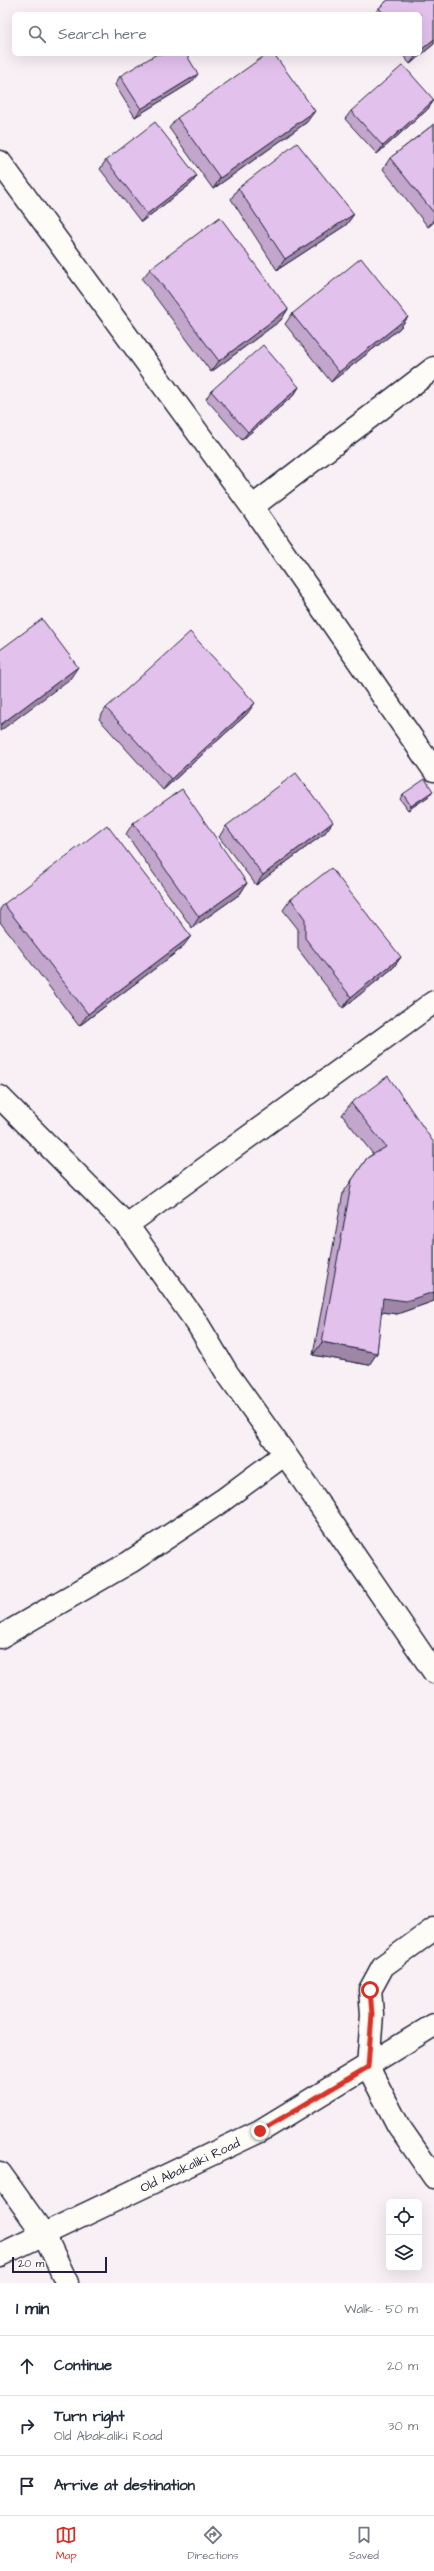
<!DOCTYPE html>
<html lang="en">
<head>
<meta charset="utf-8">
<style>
  :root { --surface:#fff; --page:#f6f6f7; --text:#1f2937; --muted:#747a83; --line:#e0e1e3; --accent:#d93025 }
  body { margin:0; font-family:"Architects Daughter",sans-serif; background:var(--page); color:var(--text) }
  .controls { position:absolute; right:12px; bottom:12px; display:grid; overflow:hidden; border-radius:6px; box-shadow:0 4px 16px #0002 }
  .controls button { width:36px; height:36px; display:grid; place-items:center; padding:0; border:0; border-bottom:1px solid var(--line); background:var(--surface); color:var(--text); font:20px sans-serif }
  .scale { position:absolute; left:12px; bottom:10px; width:95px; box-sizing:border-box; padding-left:4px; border:2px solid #22223b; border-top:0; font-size:11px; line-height:14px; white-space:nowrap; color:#22223b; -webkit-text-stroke:3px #fdfcf7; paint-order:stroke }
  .stop { position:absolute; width:12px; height:12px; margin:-9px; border:3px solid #d93025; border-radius:50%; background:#fff }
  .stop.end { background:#d93025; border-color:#fff; box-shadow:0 1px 4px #0008 }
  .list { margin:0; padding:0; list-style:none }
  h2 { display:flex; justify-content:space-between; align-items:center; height:52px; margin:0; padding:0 16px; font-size:17px }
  h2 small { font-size:13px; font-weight:400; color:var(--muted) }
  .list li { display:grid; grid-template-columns:26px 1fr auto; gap:12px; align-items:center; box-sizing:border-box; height:60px; padding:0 16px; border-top:1px solid var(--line) }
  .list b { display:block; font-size:15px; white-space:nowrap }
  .list p { margin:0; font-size:13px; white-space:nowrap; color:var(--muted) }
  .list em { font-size:13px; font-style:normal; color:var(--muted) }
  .icon { flex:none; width:22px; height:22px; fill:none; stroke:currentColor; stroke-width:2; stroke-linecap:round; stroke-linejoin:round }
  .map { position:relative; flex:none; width:434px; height:2283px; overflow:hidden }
  .search { position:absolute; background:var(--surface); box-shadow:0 4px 16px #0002; left:12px; right:12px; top:12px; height:44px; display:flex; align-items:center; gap:10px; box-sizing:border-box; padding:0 14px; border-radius:6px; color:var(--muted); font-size:15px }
  .sheet { height:232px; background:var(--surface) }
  nav { display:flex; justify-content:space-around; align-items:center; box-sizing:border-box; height:56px; border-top:1px solid var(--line); background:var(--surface); font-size:11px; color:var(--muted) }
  nav a { display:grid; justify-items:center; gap:2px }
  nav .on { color:var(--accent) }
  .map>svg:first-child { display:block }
</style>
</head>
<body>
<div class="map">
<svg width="434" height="2283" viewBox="0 0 434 2283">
  <rect width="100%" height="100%" fill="#f8f0f5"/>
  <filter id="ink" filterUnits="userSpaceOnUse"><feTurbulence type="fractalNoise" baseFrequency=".025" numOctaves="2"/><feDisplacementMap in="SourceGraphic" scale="8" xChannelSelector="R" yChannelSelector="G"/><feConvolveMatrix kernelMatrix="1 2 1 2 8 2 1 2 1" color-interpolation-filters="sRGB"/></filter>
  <g filter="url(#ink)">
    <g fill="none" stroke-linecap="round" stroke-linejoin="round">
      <g stroke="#22223b" stroke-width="25">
        <path id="street" d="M0,162L252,507L434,770
          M252,507L434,368
          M0,1097L127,1225L197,1323L227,1373L285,1454L223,1500L130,1562L0,1637
          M127,1225L434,1002
          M285,1454L434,1672
          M434,1929L383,1966L370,1990L372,2014L368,2067L398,2125L434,2177
          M0,2173L45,2236L67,2283"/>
      </g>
      <g stroke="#22223b" stroke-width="25">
        <g id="secondary">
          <path id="s1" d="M0,2255L260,2131L434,2025"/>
        </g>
      </g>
      <use href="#street" stroke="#fdfcf7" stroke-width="22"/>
      <use href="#secondary" stroke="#fdfcf7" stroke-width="22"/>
    </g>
    <path fill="#c2a6cc" stroke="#22223b" d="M388,0H434V44L410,64L402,54H420V14H374L379,8Z
      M120,76L192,82L135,117L115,85Z
      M434,100L428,109L377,154L345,119L351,111Z
      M177,118L307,122L213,189L169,128Z
      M434,124V222L428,227L383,169L390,158Z
      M106,160L197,176L191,184L141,222L100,169Z
      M238,188L354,214L346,225L277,270L231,199Z
      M150,269L288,309L281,320L211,372L142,279Z
      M292,314L408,317L400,328L331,382L285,324Z
      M299,387L294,395L242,440L206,399L211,391Z
      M106,708L247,714L163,790L99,719Z
      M403,794L429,796L408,810L400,799Z
      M133,823L247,883L240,894L192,928L126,834Z
      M226,826L325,833L256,885L219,837Z
      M291,899L401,957L393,968L343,1008L298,949V929L283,910Z
      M4,904L182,948L79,1026L0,922V909Z
      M351,1103L434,1143V1301L397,1314L381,1312L377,1353L369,1365L313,1355L343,1193L367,1158L373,1154L342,1115Z"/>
    <path fill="#9e87a6" stroke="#22223b" d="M434,39V44L410,64L417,54H420V51Z
      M198,74L192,82L135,117L141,109Z
      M434,100L428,109L377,154L383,146Z
      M315,111L307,122L213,189L220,178Z
      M197,176L191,184L141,222L147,214Z
      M354,214L346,225L277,270L285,259Z
      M434,219V222L428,227Z
      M288,309L281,320L211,372L219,361Z
      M408,317L400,328L331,382L339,372Z
      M299,387L294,395L242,440L248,432Z
      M78,667L70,679L0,731V725Z
      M255,703L247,714L163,790L171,779Z
      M433,791L429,796L408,810L411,806Z
      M333,822L325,833L256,885L263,875Z
      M247,883L240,894L192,928L199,917Z
      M191,936L182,948L79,1026L88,1014Z
      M401,957L393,968L343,1008L351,997Z
      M434,1292V1301L397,1314L374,1311L383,1298Z
      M322,1342L377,1353L369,1365L313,1355Z"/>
    <path fill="#e2c1ed" stroke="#22223b" d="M388,0H434V39L420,51V14H384L379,8Z
      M157,54H186L198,74L141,109L120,76Z
      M267,54H274L315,111L220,178L177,118Z
      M403,65L434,100L383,146L351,111Z
      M155,122L197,176L147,214L106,160Z
      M434,124V213L390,158Z
      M297,143L354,214L285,259L238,188Z
      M220,217L288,309L219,361L150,269Z
      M361,258L408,317L339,372L292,314Z
      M263,345L299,387L248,432L211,391Z
      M42,619L78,667L0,725V650Z
      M190,632L255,703L171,779L106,708Z
      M296,773L333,822L263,875L226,826Z
      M425,779L433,791L411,806L403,794Z
      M182,789L247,883L199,917L133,823Z
      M107,825L191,936L88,1014L4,904Z
      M331,868L401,957L351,997L305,938V919L291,899Z
      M388,1076L434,1143V1292L406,1301L383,1298L377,1353L322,1342L352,1180L367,1158L386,1147L351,1103Z"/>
  </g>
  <g fill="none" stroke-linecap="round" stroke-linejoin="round" filter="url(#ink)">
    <path stroke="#d93025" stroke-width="5" d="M260,2131L368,2067L372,2014L370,1990"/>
  </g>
  <g text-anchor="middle" stroke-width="3" stroke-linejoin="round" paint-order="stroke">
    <g font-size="13" fill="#22223b" stroke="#fdfcf7">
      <text dy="5" stroke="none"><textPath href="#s1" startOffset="210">Old Abakaliki Road</textPath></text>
    </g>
  </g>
</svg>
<div class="controls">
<button><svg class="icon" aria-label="locate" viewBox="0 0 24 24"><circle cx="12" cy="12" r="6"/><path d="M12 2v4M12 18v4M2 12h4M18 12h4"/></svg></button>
<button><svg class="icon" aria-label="layers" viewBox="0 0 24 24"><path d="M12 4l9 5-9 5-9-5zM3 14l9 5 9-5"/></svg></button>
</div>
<div class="scale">20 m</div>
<div class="stop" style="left:370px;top:1990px"></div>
<div class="stop end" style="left:260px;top:2131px"></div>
<div class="search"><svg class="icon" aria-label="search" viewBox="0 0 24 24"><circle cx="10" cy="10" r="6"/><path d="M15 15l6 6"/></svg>Search here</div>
</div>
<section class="sheet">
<h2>1 min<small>Walk · 50 m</small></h2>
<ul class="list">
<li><svg class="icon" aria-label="ahead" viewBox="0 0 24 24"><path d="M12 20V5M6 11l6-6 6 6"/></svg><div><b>Continue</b></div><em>20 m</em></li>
<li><svg class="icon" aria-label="right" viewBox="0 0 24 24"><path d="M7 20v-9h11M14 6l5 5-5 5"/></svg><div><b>Turn right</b><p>Old Abakaliki Road</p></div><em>30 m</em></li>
<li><svg class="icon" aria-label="arrive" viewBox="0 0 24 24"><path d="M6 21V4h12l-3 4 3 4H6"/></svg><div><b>Arrive at destination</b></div></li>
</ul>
</section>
<nav>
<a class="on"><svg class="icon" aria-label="map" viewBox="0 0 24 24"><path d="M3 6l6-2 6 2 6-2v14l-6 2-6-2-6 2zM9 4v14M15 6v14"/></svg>Map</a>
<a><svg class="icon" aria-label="directions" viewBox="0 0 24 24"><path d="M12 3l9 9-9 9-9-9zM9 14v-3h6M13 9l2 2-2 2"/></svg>Directions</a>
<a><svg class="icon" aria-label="saved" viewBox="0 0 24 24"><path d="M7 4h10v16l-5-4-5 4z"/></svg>Saved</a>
</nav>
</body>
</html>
